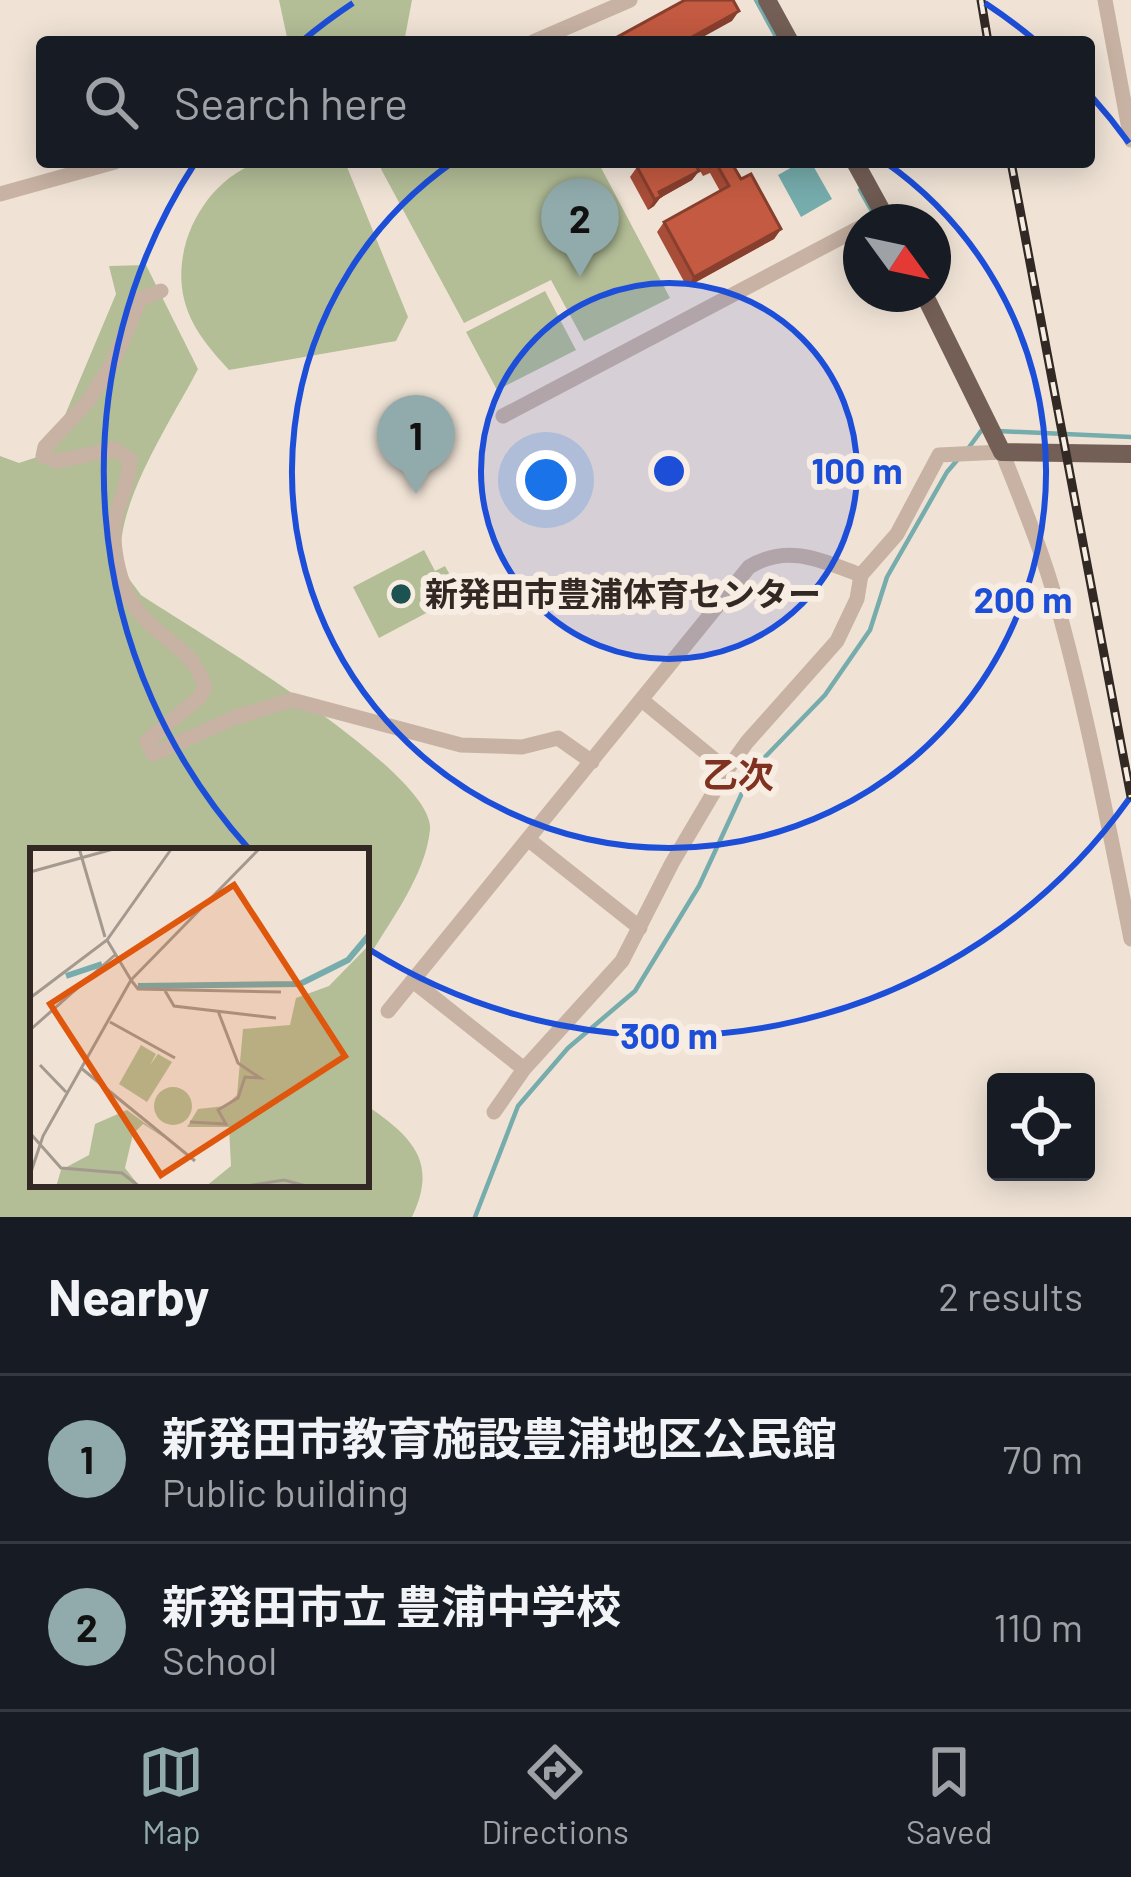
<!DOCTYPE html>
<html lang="en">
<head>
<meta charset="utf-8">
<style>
  :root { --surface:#171b24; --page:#20242c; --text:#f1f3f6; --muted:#9ea1a6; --line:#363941; --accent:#91abac }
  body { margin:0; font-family:Barlow,"Noto Sans JP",sans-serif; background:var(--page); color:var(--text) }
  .controls { position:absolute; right:36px; bottom:36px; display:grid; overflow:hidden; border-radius:12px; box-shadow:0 6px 30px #0003 }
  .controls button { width:108px; height:108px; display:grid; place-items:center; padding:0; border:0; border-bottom:3px solid var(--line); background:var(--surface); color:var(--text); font:60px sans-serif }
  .compass { position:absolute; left:843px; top:204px; width:108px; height:108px; border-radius:50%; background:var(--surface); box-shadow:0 6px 30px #0003; rotate:123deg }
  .you { position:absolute; left:546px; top:480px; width:42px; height:42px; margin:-30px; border:9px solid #fff; border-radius:50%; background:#1a73e8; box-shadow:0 0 0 18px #1a73e833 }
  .badge { display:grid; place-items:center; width:78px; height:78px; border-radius:50%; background:var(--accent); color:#111; font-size:39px; font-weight:700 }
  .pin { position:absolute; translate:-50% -99px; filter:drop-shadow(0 3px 6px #0008) }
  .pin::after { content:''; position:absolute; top:63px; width:42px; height:36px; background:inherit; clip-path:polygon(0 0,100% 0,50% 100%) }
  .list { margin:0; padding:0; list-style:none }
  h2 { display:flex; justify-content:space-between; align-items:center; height:156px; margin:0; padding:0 48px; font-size:51px }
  h2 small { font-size:39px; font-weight:400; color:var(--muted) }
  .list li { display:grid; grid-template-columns:78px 1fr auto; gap:36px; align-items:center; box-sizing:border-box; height:168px; padding:0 48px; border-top:3px solid var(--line) }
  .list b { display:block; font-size:45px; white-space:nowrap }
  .list p { margin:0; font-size:39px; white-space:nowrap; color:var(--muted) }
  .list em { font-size:39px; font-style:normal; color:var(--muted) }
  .icon { flex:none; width:66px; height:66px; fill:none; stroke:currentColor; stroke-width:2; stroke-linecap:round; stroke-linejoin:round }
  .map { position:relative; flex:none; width:1131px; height:1217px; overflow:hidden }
  .search { position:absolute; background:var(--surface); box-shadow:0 6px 30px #0003; left:36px; right:36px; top:36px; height:132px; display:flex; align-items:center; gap:30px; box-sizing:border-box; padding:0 42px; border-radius:12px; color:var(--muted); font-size:45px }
  .sheet { height:492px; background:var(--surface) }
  nav { display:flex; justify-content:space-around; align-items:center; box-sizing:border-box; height:168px; border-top:3px solid var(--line); background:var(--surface); font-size:33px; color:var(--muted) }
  nav a { display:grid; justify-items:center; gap:6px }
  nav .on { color:var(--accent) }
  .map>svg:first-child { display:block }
</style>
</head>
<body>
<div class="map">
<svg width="1131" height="1217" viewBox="0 0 1131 1217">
  <rect width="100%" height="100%" fill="#f0e3d6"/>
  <path fill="#b3be97" d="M279,0H412L405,37L399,42H288Z
    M259,162H345L408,317L396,341L229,370C210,349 191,328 184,299C171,244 206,180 259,162Z
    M382,162H598L670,298L584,341L551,280L464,323L381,169Z
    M146,265L198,369C173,418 112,508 122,563C124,574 134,585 141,595C192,629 436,772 430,830C425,877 389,922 366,962V851H33V1184H366V1105C411,1136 439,1161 412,1217H0V456L19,463L49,453L116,294L109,266Z
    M545,291L576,350L497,390L466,332Z
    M424,550L435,571L445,566L450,575L439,581L449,601L379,638L353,587Z"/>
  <path fill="#76acac" d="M801,162H811L832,199L801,217L778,175Z"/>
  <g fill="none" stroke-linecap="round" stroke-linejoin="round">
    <path stroke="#76acac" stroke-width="4.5" d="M756,0L779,42
      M860,190L878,222
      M998,431L1131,437
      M967,450L981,431
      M475,1217L518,1106L568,1048L635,991L699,886L748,780L765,757L825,695L870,630L887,577L947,472L959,458"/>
    <path stroke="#c7b2a3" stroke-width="15" d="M1105,0L1131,140
      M533,42L630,0
      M0,194L115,162
      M161,291L140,299L113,362L89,400L45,447L43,456L58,461L114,449L130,459C130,488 111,511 114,541C116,565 123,593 138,611C162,642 192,646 205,687L200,697L147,741L153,754L236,717L292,700L461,745L522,747L558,738L592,762
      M503,416L861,227
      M643,701L727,770
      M529,840L640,928
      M413,981L524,1069
      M388,1011L749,567C788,543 822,561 861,575
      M494,1112L524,1069L622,961L672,863L727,770L747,742L837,641L857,599L861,575L897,534L939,455L1002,452C1022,503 1044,555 1058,608C1088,717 1109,828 1131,939"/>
    <path stroke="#745f56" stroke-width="18" d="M767,0L790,42
      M855,162L888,222
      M924,294L1002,452L1131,454"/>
    <g stroke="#322925" stroke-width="9">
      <path id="rail" d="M981,0L988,42
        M1011,162L1131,797"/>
    </g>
    <use href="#rail" stroke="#f8ede2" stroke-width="4.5" stroke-dasharray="14" stroke-linecap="butt"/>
  </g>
  <path fill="#a84d38" d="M640,162H694L699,171L692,180L660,198L654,206L648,210L630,177L637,167L642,165Z
    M695,162H731L741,179L781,229L774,239L687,287L657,232L664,222L720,191L710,173L703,176Z"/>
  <path fill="#883f2e" d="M739,11L732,21L694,42H683Z
    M699,171L692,180L660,198L654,206L648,210L659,192Z
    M781,229L774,239L687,287L694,277Z"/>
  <path fill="#c35a41" stroke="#883f2e" stroke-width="3" d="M685,0H733L739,11L683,42H612V40Z
    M647,162H694L699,171L659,192L661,196L655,200L637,167Z
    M707,162H731L741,179L751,174L781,229L694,277L664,222L729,186L716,163L710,167Z"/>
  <circle cx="669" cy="471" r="188" fill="#1d4ed8" fill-opacity=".12"/>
  <g fill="none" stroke="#1d4ed8" stroke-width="6">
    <circle cx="669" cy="471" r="188"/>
    <path d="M885 162A377 377 0 1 1 453 162"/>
    <path d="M1129 799A565 565 0 0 1 370 950M249 849A565 565 0 0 1 195 163M302 41A565 565 0 0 1 353 3M985 3A565 565 0 0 1 1036 41M1092 97A565 565 0 0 1 1129 143"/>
  </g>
  <circle fill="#1c5252" stroke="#f8ede2" stroke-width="4.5" cx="401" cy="594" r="12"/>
  <g text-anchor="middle" stroke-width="12" stroke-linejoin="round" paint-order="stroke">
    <g font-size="33" font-weight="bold" fill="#322925" stroke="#f8ede2" text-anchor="start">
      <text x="425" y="606">新発田市豊浦体育センター</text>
    </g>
    <g font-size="36" font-weight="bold" fill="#7f3220" stroke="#f8ede2">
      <text x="738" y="788">乙次</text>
    </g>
  </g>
  <g transform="translate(30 848)">
    <rect width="339" height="339" fill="#f0e3d6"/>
    <path d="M339,97V339H175L201,318L199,279H157L168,261L195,258L207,247L213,181L260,177L266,150L299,138ZM111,197L126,206L120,217L128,206L142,214L117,254L89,236ZM124 258a19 19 0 1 1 38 0a19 19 0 1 1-38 0ZM97,262L141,294L113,276L103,286L95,320L110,339H26L31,322L59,307L65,276Z" fill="#b3be97"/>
    <path fill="none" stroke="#76acac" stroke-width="6" d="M36,128L72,116M108,138L270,136L318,112L339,87"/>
    <path fill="none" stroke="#a4998f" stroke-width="3" d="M49,0L75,89M230,0L101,132L108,141L251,144M0,24L87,0M134,141L144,158L246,170M0,150L77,92L142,0M80,174L145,210M0,182L86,106M10,217L36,244M51,220L165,313M160,274L196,276L188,262L208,250L215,229L230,230L208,215L188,163M0,285L31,320L92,325L110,339M0,327L13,288L101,132L77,92M210,339L254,332L280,339"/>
    <path fill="#df570d" fill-opacity="0.15" stroke="#df570d" stroke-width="6" d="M204,37L315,208L131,327L20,156Z"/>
    <rect width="339" height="339" fill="none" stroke="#322925" stroke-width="6"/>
  </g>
  <circle cx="669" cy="471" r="18" fill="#1d4ed8" stroke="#f8ede2" stroke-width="6"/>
  <g font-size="36" text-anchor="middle" font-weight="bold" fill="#1d4ed8" stroke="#f8ede2" stroke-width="12" stroke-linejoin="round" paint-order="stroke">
    <text x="857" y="484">100 m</text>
    <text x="1023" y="613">200 m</text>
    <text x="669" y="1049">300 m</text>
  </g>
</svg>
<div class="controls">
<button><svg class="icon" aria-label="locate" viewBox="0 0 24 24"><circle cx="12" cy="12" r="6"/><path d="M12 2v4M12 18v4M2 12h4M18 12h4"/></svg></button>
</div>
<svg class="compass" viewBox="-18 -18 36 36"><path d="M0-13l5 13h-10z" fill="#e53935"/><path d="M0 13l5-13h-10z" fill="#9ea1a6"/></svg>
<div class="you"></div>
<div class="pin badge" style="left:416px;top:494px">1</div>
<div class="pin badge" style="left:580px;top:277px">2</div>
<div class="search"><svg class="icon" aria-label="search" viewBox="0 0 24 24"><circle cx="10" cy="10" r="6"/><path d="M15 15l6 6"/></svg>Search here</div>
</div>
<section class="sheet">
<h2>Nearby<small>2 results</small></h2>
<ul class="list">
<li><span class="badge">1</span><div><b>新発田市教育施設豊浦地区公民館</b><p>Public building</p></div><em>70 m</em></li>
<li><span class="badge">2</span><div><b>新発田市立 豊浦中学校</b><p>School</p></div><em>110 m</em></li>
</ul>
</section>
<nav>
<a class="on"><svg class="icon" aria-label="map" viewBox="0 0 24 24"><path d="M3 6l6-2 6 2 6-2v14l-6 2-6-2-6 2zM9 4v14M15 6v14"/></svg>Map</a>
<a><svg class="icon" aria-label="directions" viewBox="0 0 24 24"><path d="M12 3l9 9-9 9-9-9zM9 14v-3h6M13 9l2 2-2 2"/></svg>Directions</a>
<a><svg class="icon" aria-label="saved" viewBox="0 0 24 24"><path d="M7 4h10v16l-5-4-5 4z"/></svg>Saved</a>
</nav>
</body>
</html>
